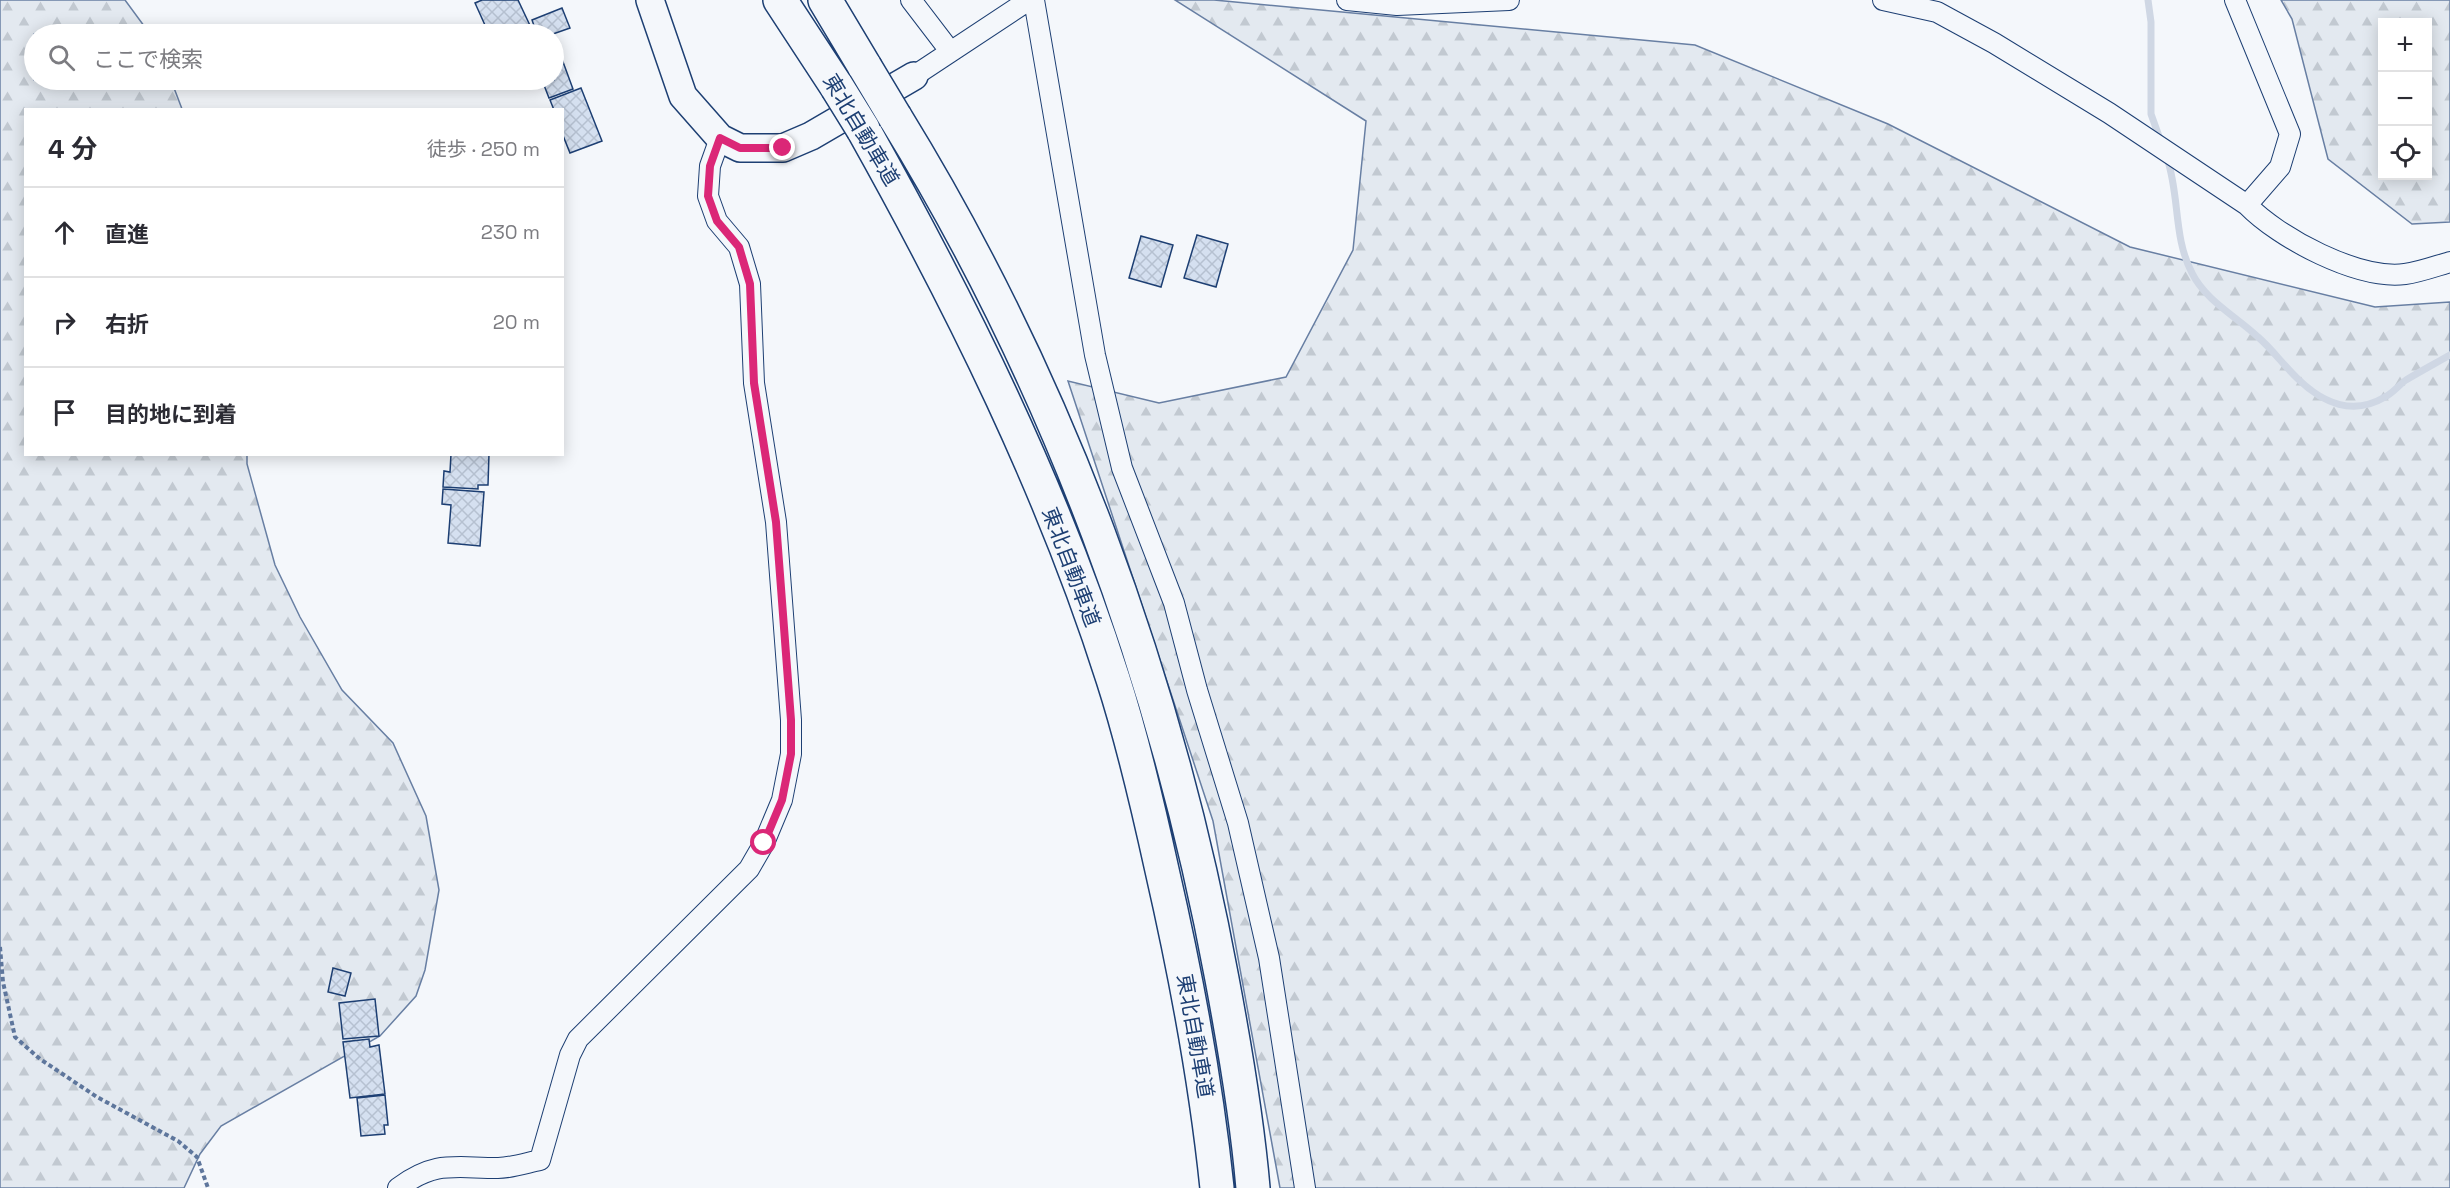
<!DOCTYPE html>
<html lang="ja">
<head>
<meta charset="utf-8">
<style>
  :root { --surface:#fff; --page:#f7f7f7; --text:#2b2b33; --muted:#7c7c81; --line:#e1e1e2 }
  body { margin:0; font-family:"Space Grotesk","Noto Sans JP",sans-serif; background:var(--page); color:var(--text) }
  .controls { position:absolute; right:18px; top:18px; display:grid; overflow:hidden; border-radius:0px; box-shadow:0 3px 15px #0003 }
  .controls button { width:54px; height:54px; display:grid; place-items:center; padding:0; border:0; border-bottom:2px solid var(--line); background:var(--surface); color:var(--text); font:30px sans-serif }
  .stop { position:absolute; width:18px; height:18px; margin:-14px; border:4px solid #db2777; border-radius:50%; background:#fff }
  .stop.end { background:#db2777; border-color:#fff; box-shadow:0 2px 6px #0008 }
  .list { margin:0; padding:0; list-style:none }
  h2 { display:flex; justify-content:space-between; align-items:center; height:78px; margin:0; padding:0 24px; font-size:26px }
  h2 small { font-size:20px; font-weight:400; color:var(--muted) }
  .list li { display:grid; grid-template-columns:39px 1fr auto; gap:18px; align-items:center; box-sizing:border-box; height:90px; padding:0 24px; border-top:2px solid var(--line) }
  .list b { display:block; font-size:22px; white-space:nowrap }
  .list em { font-size:20px; font-style:normal; color:var(--muted) }
  .icon { flex:none; width:33px; height:33px; fill:none; stroke:currentColor; stroke-width:2; stroke-linecap:round; stroke-linejoin:round }
  .map { position:relative; flex:none; width:2450px; height:1188px; overflow:hidden }
  .search { position:absolute; background:var(--surface); box-shadow:0 3px 15px #0003; left:24px; top:24px; width:540px; height:66px; display:flex; align-items:center; gap:15px; box-sizing:border-box; padding:0 21px; border-radius:33px; color:var(--muted); font-size:22px }
  .panel { position:absolute; background:var(--surface); box-shadow:0 3px 15px #0003; left:24px; top:108px; width:540px; height:348px; border-radius:0px }
  .map>svg:first-child { display:block }
</style>
</head>
<body>
<div class="map">
<svg width="2450" height="1188" viewBox="0 0 2450 1188">
  <defs>
    <pattern id="forest-firs" width="22" height="20" patternUnits="userSpaceOnUse" patternTransform="scale(1.5)"><rect width="22" height="20" fill="#e3e9f0"/><path d="M5 1l3.5 6h-7zM16 11l3.5 6h-7z" fill="#c2c9d1"/></pattern>
    <pattern id="building-cross-hatch" width="8" height="8" patternUnits="userSpaceOnUse" patternTransform="scale(1.5)"><rect width="8" height="8" fill="#d5e0f0"/><path d="M0 0l8 8M0 8l8-8" fill="none" stroke="#b6c1d1"/></pattern>
  </defs>
  <rect width="100%" height="100%" fill="#f4f7fb"/>
  <path fill="url(#forest-firs)" stroke="#687fa3" stroke-width="1.5" fill-rule="evenodd" d="M0,0H125L150,34H34V80H171L182,109L26,110V454L247,455V464L275,565L300,617L342,690L393,743L426,816L439,890L425,970L416,996L380,1036L221,1126L200,1154L184,1188H0Z
    M1175,0H1214L1695,45L1888,124L2130,247L2375,307L2450,302V1188H1280L1213,821L1068,381L1159,403L1286,377L1353,250L1366,121Z
    M2281,0H2450V222L2412,224L2328,159L2292,19ZM2428,22V176H2382V22Z"/>
  <g fill="none" stroke-linecap="round" stroke-linejoin="round">
    <path stroke="#cfd7e4" stroke-width="7" d="M2148,0L2151,22V114L2161,142
      M2167,158C2180,196 2173,237 2192,273C2205,300 2237,317 2258,337C2273,350 2284,366 2299,380C2323,403 2353,416 2385,397C2393,393 2399,385 2406,380C2421,371 2436,363 2450,355"/>
  </g>
  <path fill="url(#building-cross-hatch)" stroke="#1d3f73" stroke-width="1.5" d="M482,0H518L534,34H489L475,3Z
    M562,8L570,28L553,34H537L532,20Z
    M559,51L573,89L549,98L542,80H554V53Z
    M581,88L602,141L570,153L562,133V110H554L550,100Z
    M1197,235L1228,244L1216,287L1184,278Z
    M1141,236L1173,245L1161,287L1129,278Z
    M451,454H489L488,485H478V489L443,487L444,471L450,472Z
    M443,489L484,492L480,546L448,543L451,505L442,504Z
    M333,968L351,973L345,996L328,992Z
    M375,999L379,1036L343,1039L339,1003Z
    M369,1039L370,1047L379,1045L385,1094L350,1098L343,1042Z
    M385,1095L388,1125H384L385,1134L361,1136L357,1098Z"/>
  <g fill="none" stroke-linecap="round" stroke-linejoin="round">
    <g stroke="#1d3f73" stroke-width="22">
      <path id="street" d="M911,0L950,51
        M1034,0L1095,355L1122,468L1174,603L1197,690L1238,823L1269,958L1305,1188
        M1347,0L1397,5L1509,0
        M1883,0L1937,12L1994,43L2109,113L2247,205C2279,238 2358,280 2405,274C2420,272 2436,266 2450,262
        M2235,0L2290,134L2280,167L2247,205
        M914,76L1029,0
        M398,1188C436,1160 454,1168 498,1168C511,1168 526,1163 540,1160L570,1055L578,1039L749,869L764,843L782,800L791,754V720L776,522L754,383L750,284L739,247L717,221L708,196L710,166L720,138"/>
    </g>
    <g stroke="#1d3f73" stroke-width="30">
      <path id="secondary" d="M650,0L683,96L720,138L740,148H783L811,136L914,76"/>
    </g>
    <g stroke="#1d3f73" stroke-width="36">
      <path id="highway" d="M780,0L837,87
        M825,0L865,67
        M895,117C1057,380 1166,676 1222,979C1235,1048 1247,1118 1253,1188
        M863,129C961,304 1052,487 1113,679C1133,741 1148,806 1162,870C1186,975 1206,1081 1217,1188"/>
    </g>
    <path stroke="#5e769c" stroke-width="4" stroke-dasharray="4.5 3" stroke-linecap="butt" d="M0,947L3,982L15,1037L40,1059L97,1097L178,1141L197,1157L208,1188"/>
    <use href="#street" stroke="#f4f7fb" stroke-width="20"/>
    <use href="#secondary" stroke="#f4f7fb" stroke-width="27"/>
    <use href="#highway" stroke="#f4f7fb" stroke-width="33"/>
    <g stroke="#1d3f73" stroke-width="36" stroke-linecap="butt">
      <path id="highway-bridge" d="M865,67L895,117
        M837,87L863,129"/>
    </g>
    <use href="#highway-bridge" stroke="#f4f7fb" stroke-width="33"/>
  </g>
  <g fill="none" stroke-linecap="round" stroke-linejoin="round">
    <path stroke="#db2777" stroke-width="8" d="M764,843L782,800L791,754V720L776,522L754,383L750,284L739,247L717,221L708,196L710,166L720,138L740,148H783"/>
  </g>
  <g text-anchor="middle" stroke-width="4.5" stroke-linejoin="round" paint-order="stroke">
    <g font-size="21" fill="#1d3f73" stroke="#f4f7fb">
      <text transform="translate(861 130) rotate(59)" y="7">東北自動車道</text>
      <text transform="translate(1071 567) rotate(69)" y="7">東北自動車道</text>
      <text transform="translate(1195 1036) rotate(80)" y="7">東北自動車道</text>
    </g>
  </g>
</svg>
<div class="controls">
<button>+</button>
<button>−</button>
<button><svg class="icon" aria-label="locate" viewBox="0 0 24 24"><circle cx="12" cy="12" r="6"/><path d="M12 2v4M12 18v4M2 12h4M18 12h4"/></svg></button>
</div>
<div class="stop" style="left:764px;top:843px"></div>
<div class="stop end" style="left:783px;top:148px"></div>
<div class="search"><svg class="icon" aria-label="search" viewBox="0 0 24 24"><circle cx="10" cy="10" r="6"/><path d="M15 15l6 6"/></svg>ここで検索</div>
<section class="panel">
<h2>4 分<small>徒歩 · 250 m</small></h2>
<ul class="list">
<li><svg class="icon" aria-label="ahead" viewBox="0 0 24 24"><path d="M12 20V5M6 11l6-6 6 6"/></svg><div><b>直進</b></div><em>230 m</em></li>
<li><svg class="icon" aria-label="right" viewBox="0 0 24 24"><path d="M7 20v-9h11M14 6l5 5-5 5"/></svg><div><b>右折</b></div><em>20 m</em></li>
<li><svg class="icon" aria-label="arrive" viewBox="0 0 24 24"><path d="M6 21V4h12l-3 4 3 4H6"/></svg><div><b>目的地に到着</b></div></li>
</ul>
</section>
</div>
</body>
</html>
